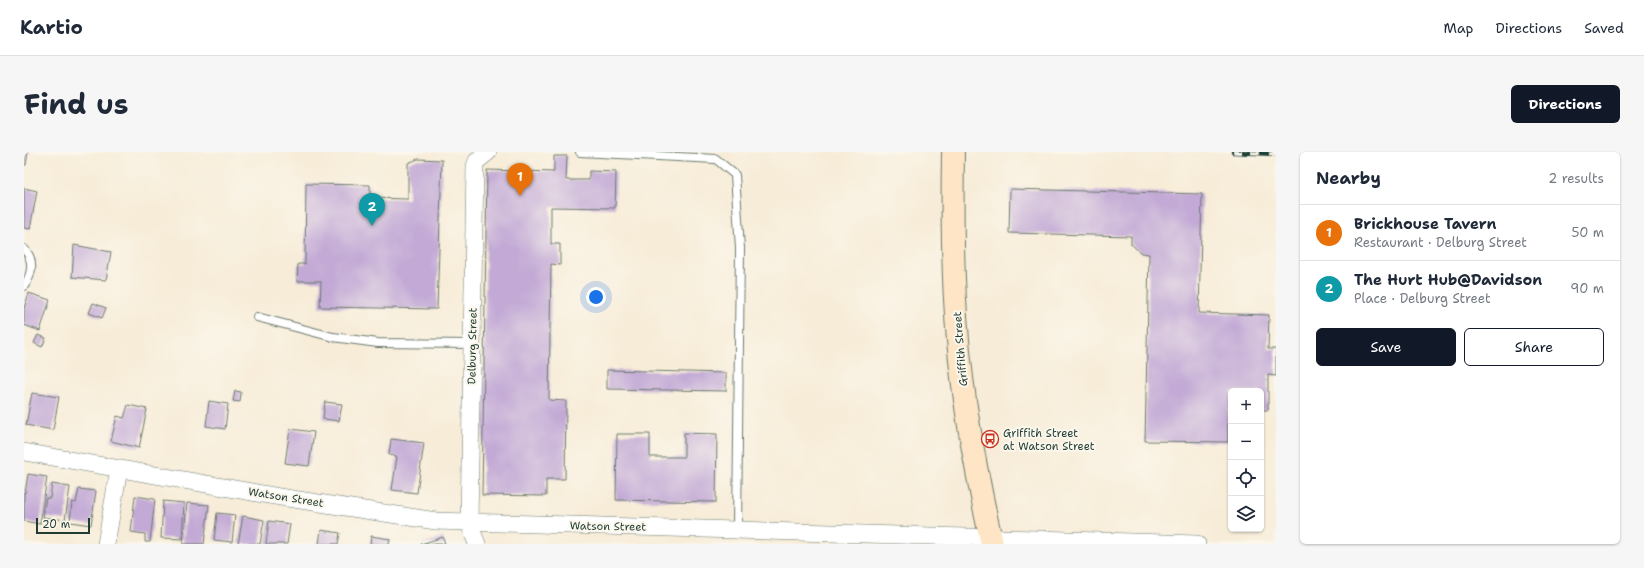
<!DOCTYPE html>
<html lang="en">
<head>
<meta charset="utf-8">
<style>
  :root { --surface:#fff; --page:#f6f6f7; --text:#1f2937; --muted:#747a83; --line:#e0e1e3; --accent:#111827 }
  body { margin:0; font-family:"Shantell Sans",sans-serif; background:var(--page); color:var(--text) }
  .controls { position:absolute; right:12px; bottom:12px; display:grid; overflow:hidden; border-radius:6px; box-shadow:0 1px 3px #0004 }
  .controls button { width:36px; height:36px; display:grid; place-items:center; padding:0; border:0; border-bottom:1px solid var(--line); background:var(--surface); color:var(--text); font:20px sans-serif }
  .scale { position:absolute; left:12px; bottom:10px; width:54px; box-sizing:border-box; padding-left:4px; border:2px solid #1f3d34; border-top:0; font-size:11px; line-height:14px; white-space:nowrap; color:#1f3d34; -webkit-text-stroke:3px #fbf7ec; paint-order:stroke }
  .you { position:absolute; left:572px; top:145px; width:14px; height:14px; margin:-10px; border:3px solid #fff; border-radius:50%; background:#1a73e8; box-shadow:0 0 0 6px #1a73e833 }
  .badge { display:grid; place-items:center; width:26px; height:26px; border-radius:50%; background:var(--accent); color:#fff; font-size:13px; font-weight:700 }
  .pin { position:absolute; translate:-50% -33px; filter:drop-shadow(0 1px 2px #0008) }
  .pin::after { content:''; position:absolute; top:21px; width:14px; height:12px; background:inherit; clip-path:polygon(0 0,100% 0,50% 100%) }
  .list { margin:0; padding:0; list-style:none }
  h2 { display:flex; justify-content:space-between; align-items:center; height:52px; margin:0; padding:0 16px; font-size:17px }
  h2 small { font-size:13px; font-weight:400; color:var(--muted) }
  .list li { display:grid; grid-template-columns:26px 1fr auto; gap:12px; align-items:center; box-sizing:border-box; height:56px; padding:0 16px; border-top:1px solid var(--line) }
  .list b { display:block; font-size:15px; white-space:nowrap }
  .list p { margin:0; font-size:13px; white-space:nowrap; color:var(--muted) }
  .list em { font-size:13px; font-style:normal; color:var(--muted) }
  .actions { display:flex; gap:8px; padding:12px 16px }
  .actions a { flex:1; padding:9px 0; border:1px solid var(--accent); border-radius:6px; text-align:center; font-size:14px; color:var(--accent) }
  .actions .main { background:var(--accent); color:#fff }
  .icon { flex:none; width:22px; height:22px; fill:none; stroke:currentColor; stroke-width:2; stroke-linecap:round; stroke-linejoin:round }
  .map { position:relative; flex:none; width:1252px; height:392px; overflow:hidden; border-radius:6px }
  header { display:flex; align-items:center; gap:24px; box-sizing:border-box; height:56px; padding:0 20px; background:var(--surface); border-bottom:1px solid var(--line) }
  header strong { font-size:19px }
  nav { display:flex; gap:22px; margin-inline-start:auto; font-size:14px }
  .intro { display:flex; align-items:center; justify-content:space-between; box-sizing:border-box; height:96px; padding:0 24px }
  h1 { margin:0; font-size:28px }
  .button { padding:10px 18px; border-radius:6px; background:var(--accent); color:#fff; font-size:14px; font-weight:700 }
  main { display:flex; gap:24px; padding:0 24px }
  aside { flex:1; background:var(--surface); border-radius:6px; box-shadow:0 1px 3px #0004 }
  .map>svg:first-child { display:block }
</style>
</head>
<body>
<header>
<strong>Kartio</strong>
<nav><a>Map</a><a>Directions</a><a>Saved</a></nav>
</header>
<div class="intro"><h1>Find us</h1><a class="button">Directions</a></div>
<main>
<div class="map">
<svg width="1252" height="392" viewBox="0 0 1252 392">
  <rect width="100%" height="100%" fill="#fbf7ec"/>
  <filter id="ink" filterUnits="userSpaceOnUse"><feTurbulence type="fractalNoise" baseFrequency=".025" numOctaves="2"/><feDisplacementMap in="SourceGraphic" scale="8" xChannelSelector="R" yChannelSelector="G"/><feConvolveMatrix kernelMatrix="1 2 1 2 8 2 1 2 1" color-interpolation-filters="sRGB"/></filter>
  <filter id="wash" filterUnits="userSpaceOnUse"><feTurbulence type="fractalNoise" baseFrequency=".012" numOctaves="4" result="noise"/><feDisplacementMap in="SourceGraphic" scale="16" xChannelSelector="R" yChannelSelector="G"/><feGaussianBlur stdDeviation="0.9" result="paint"/><feColorMatrix in="noise" values="0 0 0 0 0 0 0 0 0 0 0 0 0 0 0 0 0 1.4 0 .05"/><feComposite in="paint" operator="in"/></filter>
  <g filter="url(#wash)">
    <rect width="100%" height="100%" fill="#f7ecd8"/>
    <g id="blocks">
      <path fill="#c3aad6" d="M0,0H4L2,13H0Z
        M530,4H543L542,28H565V19L592,20L591,56L527,55V92H536V113L527,112L525,248L542,249L541,327H522V344L458,343L463,18L530,20Z
        M394,7L418,8L413,157L296,155L297,129H273L274,112H281L282,32L346,33V46L384,47V11Z
        M0,36L13,39L6,77L0,76Z
        M986,37L1178,42L1175,161L1245,163L1244,197H1252V224L1244,223V258H1237V239H1207V257H1204V290L1121,289L1125,102L1117,101L1107,92V84L985,81Z
        M50,93L87,100L82,128L48,125Z
        M5,141L26,148L16,179L0,173V156Z
        M69,151L82,156L78,166L65,161Z
        M14,183L22,186L18,195L10,191Z
        M583,218L702,221V239L583,237Z
        M211,239L217,240L216,250L209,249Z
        M8,241L35,245L29,278L2,273Z
        M185,249L204,252L201,277L182,274Z
        M301,250L318,252L315,269L299,267Z
        M104,253L123,257L115,296L87,289L93,264L100,266Z
        M266,277L290,280L285,314L261,311Z
        M660,281L693,282L692,350L592,348L593,282H626V305H660Z
        M367,287L400,291L393,341L368,338L373,305L365,303Z
        M4,322L23,325L16,372L0,369V340L1,341Z
        M28,332L46,335L41,368L19,365L22,346H26Z
        M55,337L72,339L67,373L46,370L48,350L52,351Z
        M111,344L131,347L126,390H121V382L107,380Z
        M139,349L160,351L158,387L137,386Z
        M163,351L185,353L180,392H159Z
        M193,361L211,363L208,390L190,388Z
        M219,364L240,368L236,392H214Z
        M245,369L266,372L263,392H242Z
        M297,378L316,381L314,392H295Z
        M347,384L366,387L365,392H346Z
        M419,385L421,392H397Z"/>
    </g>
  </g>
  <g filter="url(#ink)">
    <use href="#blocks" fill-opacity="0" stroke="#6b7a6d" stroke-width="1"/>
    <g fill="none" stroke-linecap="round" stroke-linejoin="round">
      <g stroke="#6b7a6d" stroke-width="10">
        <path id="lane" d="M556,0L692,7L711,23L716,96L713,379
          M0,97C11,108 8,123 0,134
          M233,165L309,185L354,191L448,192"/>
      </g>
      <g stroke="#6b7a6d" stroke-width="18">
        <path id="street" d="M0,300L256,345L412,369L1173,392
          M82,392L95,317
          M453,392L445,371L451,14L453,9L464,0"/>
      </g>
      <g stroke="#6b7a6d" stroke-width="24">
        <path id="secondary" d="M929,0C928,62 928,126 934,188C940,257 953,325 968,392"/>
      </g>
      <use href="#lane" stroke="#fff" stroke-width="8"/>
      <use href="#street" stroke="#fff" stroke-width="17"/>
      <use href="#secondary" stroke="#fde5c5" stroke-width="22"/>
      <g stroke="#1f3d34" stroke-width="4.5">
        <path id="rail" d="M1209,0L1252,2"/>
      </g>
      <use href="#rail" stroke="#fbf7ec" stroke-width="3" stroke-dasharray="9" stroke-linecap="butt"/>
    </g>
  </g>
  <defs>
    <g id="bus-ring" transform="scale(0.9)"><circle r="9.5" fill="#fbf7ec" stroke="#c8321e" stroke-width="1.5"/><path d="M-5-6H5V4H4V6H2V4H-2V6H-4V4H-5ZM-3.5-4V0h7V-4ZM-3.5 1.2v1.5H-2V1.2ZM2 1.2v1.5H3.5V1.2Z" fill="#c8321e"/></g>
  </defs>
  <g fill-rule="evenodd">
    <use href="#bus-ring" x="966" y="287"/>
  </g>
  <g text-anchor="middle" stroke-width="4" stroke-linejoin="round" paint-order="stroke">
    <g font-size="11" fill="#1f3d34" stroke="#fbf7ec">
      <text transform="translate(448 194) rotate(-89)" y="4">Delburg Street</text>
      <text transform="translate(936 197) rotate(-95)" y="4">Griffith Street</text>
      <text transform="translate(262 345) rotate(9)" y="4">Watson Street</text>
      <text transform="translate(584 374) rotate(1)" y="4">Watson Street</text>
    </g>
    <g font-size="11" fill="#1f3d34" stroke="#fbf7ec" text-anchor="start">
      <text x="979" y="285">Griffith Street<tspan x="979" dy="13">at Watson Street</tspan></text>
    </g>
  </g>
</svg>
<div class="controls">
<button>+</button>
<button>−</button>
<button><svg class="icon" aria-label="locate" viewBox="0 0 24 24"><circle cx="12" cy="12" r="6"/><path d="M12 2v4M12 18v4M2 12h4M18 12h4"/></svg></button>
<button><svg class="icon" aria-label="layers" viewBox="0 0 24 24"><path d="M12 4l9 5-9 5-9-5zM3 14l9 5 9-5"/></svg></button>
</div>
<div class="scale">20 m</div>
<div class="you"></div>
<div class="pin badge" style="left:496px;top:44px;background:#e8710a">1</div>
<div class="pin badge" style="left:348px;top:74px;background:#0f9aa8">2</div>
</div>
<aside>
<h2>Nearby<small>2 results</small></h2>
<ul class="list">
<li><span class="badge" style="background:#e8710a">1</span><div><b>Brickhouse Tavern</b><p>Restaurant · Delburg Street</p></div><em>50 m</em></li>
<li><span class="badge" style="background:#0f9aa8">2</span><div><b>The Hurt Hub@Davidson</b><p>Place · Delburg Street</p></div><em>90 m</em></li>
</ul>
<div class="actions"><a class="main">Save</a><a>Share</a></div>
</aside>
</main>
</body>
</html>
